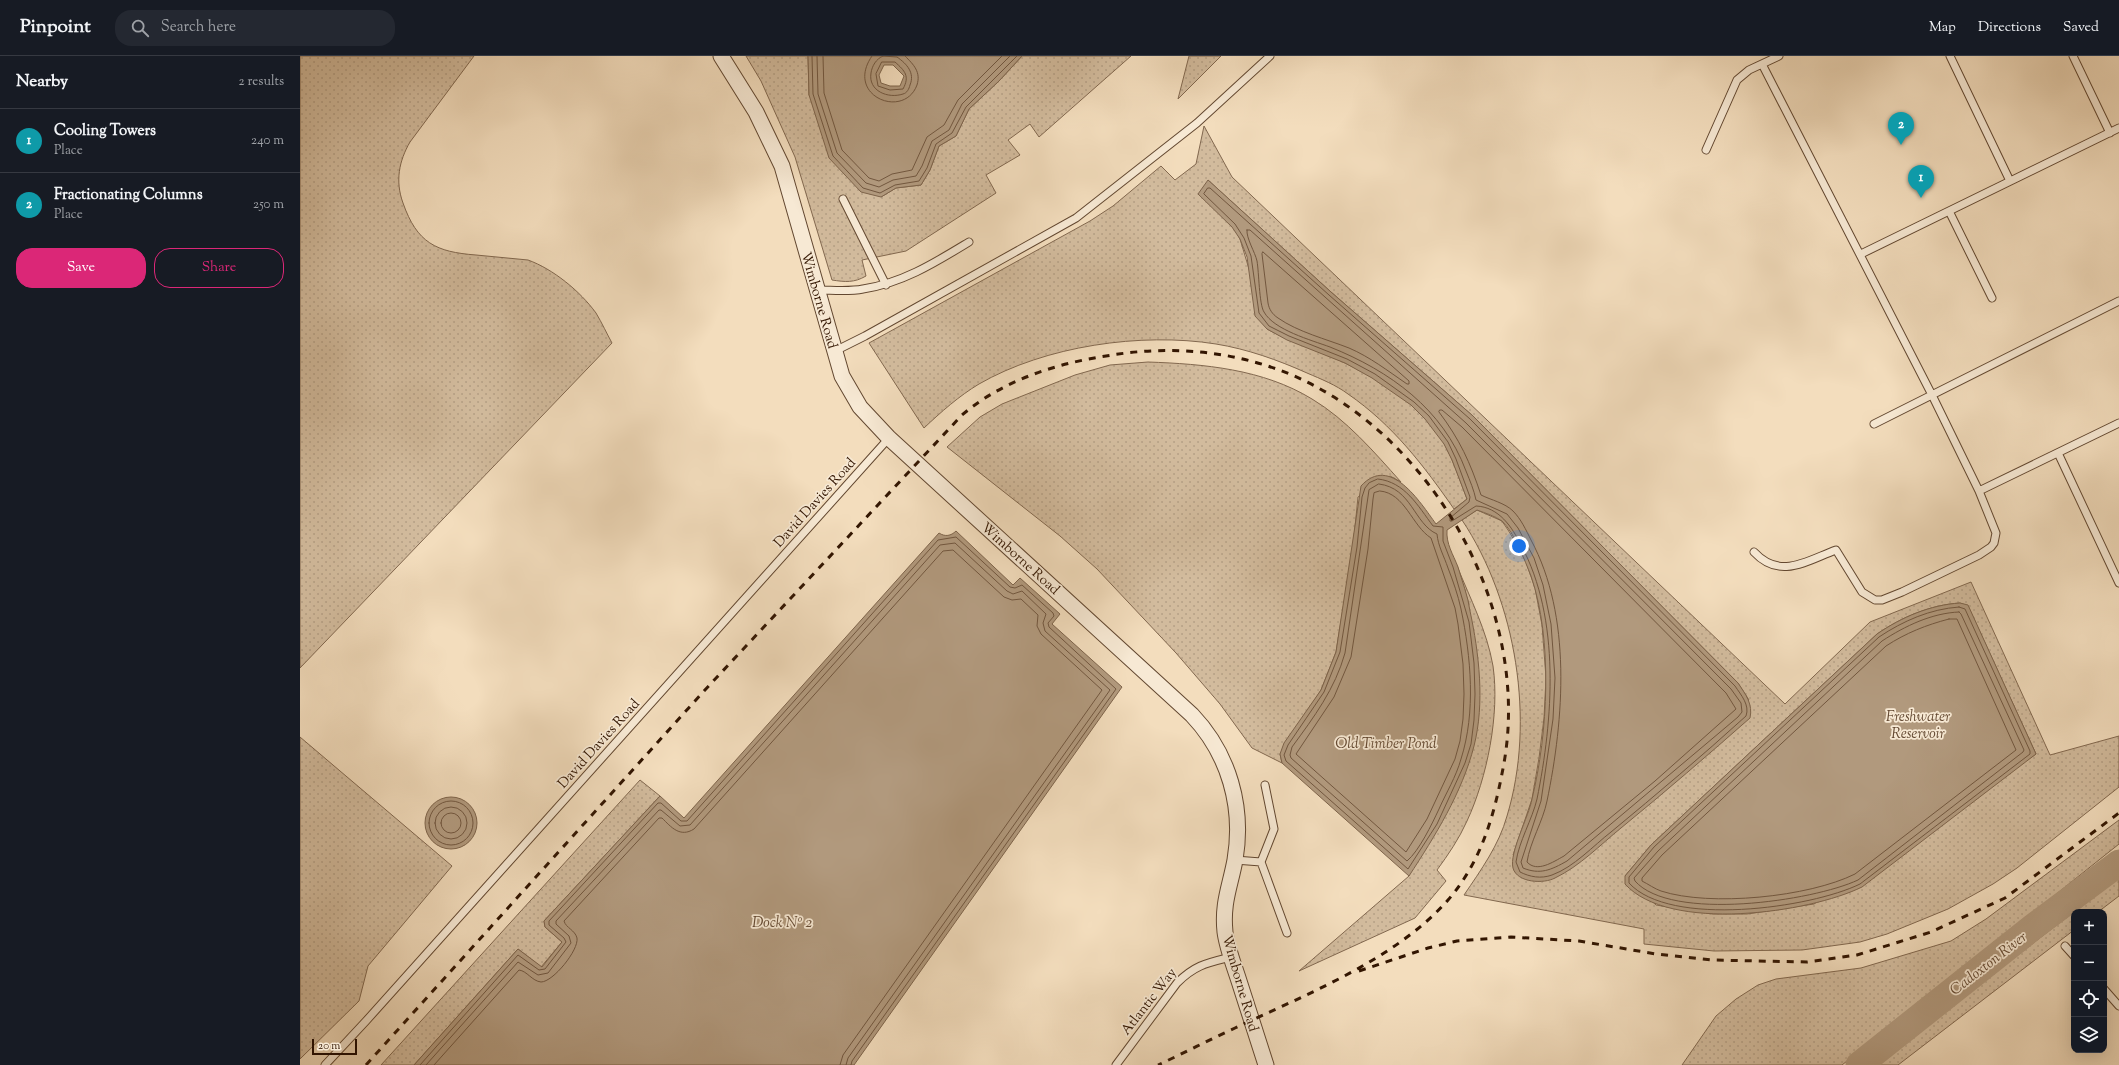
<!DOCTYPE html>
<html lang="en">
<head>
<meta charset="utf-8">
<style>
  :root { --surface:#171b24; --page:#242831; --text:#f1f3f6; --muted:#9ea1a6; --line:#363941; --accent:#db2777 }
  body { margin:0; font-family:"Sorts Mill Goudy",serif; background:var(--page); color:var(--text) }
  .controls { position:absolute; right:12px; bottom:12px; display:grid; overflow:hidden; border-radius:8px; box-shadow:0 4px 16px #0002 }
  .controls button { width:36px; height:36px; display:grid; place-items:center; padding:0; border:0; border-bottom:1px solid var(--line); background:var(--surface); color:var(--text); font:20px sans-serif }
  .scale { position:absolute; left:12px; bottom:10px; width:45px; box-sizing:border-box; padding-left:4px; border:2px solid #321501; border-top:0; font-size:11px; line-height:14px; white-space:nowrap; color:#321501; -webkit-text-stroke:3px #f7e9d4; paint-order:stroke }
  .you { position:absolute; left:1219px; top:490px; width:14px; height:14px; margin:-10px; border:3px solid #fff; border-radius:50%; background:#1a73e8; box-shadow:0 0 0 6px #1a73e833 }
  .badge { display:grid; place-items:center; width:26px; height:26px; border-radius:50%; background:var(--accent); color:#fff; font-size:13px; font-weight:700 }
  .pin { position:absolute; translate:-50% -33px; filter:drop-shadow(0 1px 2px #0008) }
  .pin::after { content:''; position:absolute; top:21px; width:14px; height:12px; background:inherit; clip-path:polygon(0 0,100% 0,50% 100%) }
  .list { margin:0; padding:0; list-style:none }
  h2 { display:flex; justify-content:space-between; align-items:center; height:52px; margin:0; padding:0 16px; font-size:17px }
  h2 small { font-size:13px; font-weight:400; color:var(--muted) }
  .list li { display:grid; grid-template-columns:26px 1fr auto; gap:12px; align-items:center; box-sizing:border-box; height:64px; padding:0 16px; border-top:1px solid var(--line) }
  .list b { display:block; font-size:15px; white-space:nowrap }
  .list p { margin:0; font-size:13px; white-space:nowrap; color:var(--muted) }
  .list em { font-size:13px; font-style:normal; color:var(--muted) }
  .actions { display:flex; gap:8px; padding:12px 16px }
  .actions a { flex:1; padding:9px 0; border:1px solid var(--accent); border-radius:16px; text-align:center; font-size:14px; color:var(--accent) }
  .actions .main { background:var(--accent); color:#fff }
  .icon { flex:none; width:22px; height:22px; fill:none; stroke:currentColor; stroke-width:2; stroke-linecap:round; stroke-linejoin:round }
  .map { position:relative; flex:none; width:1819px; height:1009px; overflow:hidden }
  header { display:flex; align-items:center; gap:24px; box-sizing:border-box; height:56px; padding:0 20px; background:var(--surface); border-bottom:1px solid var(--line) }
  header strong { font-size:19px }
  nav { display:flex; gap:22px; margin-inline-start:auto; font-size:14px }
  .search { width:280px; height:36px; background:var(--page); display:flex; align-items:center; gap:10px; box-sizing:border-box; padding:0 14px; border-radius:16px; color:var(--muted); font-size:15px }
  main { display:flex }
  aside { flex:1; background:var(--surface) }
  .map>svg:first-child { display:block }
</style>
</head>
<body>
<header>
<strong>Pinpoint</strong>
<div class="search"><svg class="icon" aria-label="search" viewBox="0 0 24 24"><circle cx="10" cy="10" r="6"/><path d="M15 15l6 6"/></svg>Search here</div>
<nav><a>Map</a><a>Directions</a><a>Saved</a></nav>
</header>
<main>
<aside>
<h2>Nearby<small>2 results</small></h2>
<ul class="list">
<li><span class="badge" style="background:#0f9aa8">1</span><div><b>Cooling Towers</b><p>Place</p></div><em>240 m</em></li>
<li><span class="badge" style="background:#0f9aa8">2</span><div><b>Fractionating Columns</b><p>Place</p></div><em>250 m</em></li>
</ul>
<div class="actions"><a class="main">Save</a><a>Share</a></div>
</aside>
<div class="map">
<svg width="1819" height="1009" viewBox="0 0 1819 1009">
  <defs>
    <pattern id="grass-dots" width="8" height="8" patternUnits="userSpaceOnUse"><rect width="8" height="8" fill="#d2bb9d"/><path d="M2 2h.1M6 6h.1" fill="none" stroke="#b5a085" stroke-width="1.8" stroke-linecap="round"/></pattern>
  </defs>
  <rect width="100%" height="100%" fill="#f3ddbd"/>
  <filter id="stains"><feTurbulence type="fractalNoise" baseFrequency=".005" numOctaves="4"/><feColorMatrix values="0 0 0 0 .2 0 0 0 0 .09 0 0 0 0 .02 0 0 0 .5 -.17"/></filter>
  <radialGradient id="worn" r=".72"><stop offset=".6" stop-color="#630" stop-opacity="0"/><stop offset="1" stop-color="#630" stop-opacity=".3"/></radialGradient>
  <path fill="url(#grass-dots)" stroke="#82684f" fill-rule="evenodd" d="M0,0H174L110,86C99,105 95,125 103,147C117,187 136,196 176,199C193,201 211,202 228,204C253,213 280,235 296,257C302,267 307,278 312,287L0,612Z
    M446,0H508L509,39L581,141L596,132L621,129L630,114L639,90L656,80L669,53L699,25L722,0H831L739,81L730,68L708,84L720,99L686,119L696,137L606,195L562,204L566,220C554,227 545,226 532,224L495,101L461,25Z
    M889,0H921L878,43Z
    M904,70L932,121L1485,648L1570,566L1671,526L1750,699L1819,680V731L1717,812L1693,828L1648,853L1587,878L1560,886L1502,894L1414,895L1344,888V873L1164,839C1181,814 1199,789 1207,760C1236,665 1216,545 1162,464L1177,454L1202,465L1210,477L1226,506L1235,532L1242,569L1246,622L1244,662L1239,702L1232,743L1213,799L1449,644L1438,627L1173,360L1031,236L908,124L940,183L967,273C992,287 1020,295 1045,307C1083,325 1124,352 1145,389C1154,406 1160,425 1167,443L1154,453C1124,410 1093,369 1048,338C1036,329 1021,323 1007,317C978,304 947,293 916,288C841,276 745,290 679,328C659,340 641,356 624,372L569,287L790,165L813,150L861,110L875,124L896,108ZM1660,547L1668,550L1736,698L1514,848L1447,858H1413L1380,853L1356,849L1325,820L1351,789L1577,578C1602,561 1630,549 1660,547Z
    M848,306C904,308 963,313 1012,343C1047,364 1074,396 1101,426L1090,420L1058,441L1053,491L1036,596L1021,634L980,698L982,707L952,692L920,648L876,597L797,513L760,480L647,391L680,361L702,348L775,319L810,309Z
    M1157,510C1170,542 1187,575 1193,610C1200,658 1187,722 1167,765C1159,783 1148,799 1137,814L1146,825L1115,862L999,915L1109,820L1169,548Z
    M0,681L152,810L68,910L59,945L0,1003Z
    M340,724L360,740L244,865L245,871L262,886L241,911L218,893L114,1009H81Z
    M1819,764V788L1542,1009H1382L1416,960L1436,943L1458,929L1476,923L1561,912L1651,885L1686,863Z
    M1819,821V840L1798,856H1774V874L1598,1009H1575Z"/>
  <path fill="#b1997d" stroke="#7e644b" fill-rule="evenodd" d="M508,0H722L699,25L669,53L656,80L639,90L630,114L621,129L596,132L581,141L561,136L529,102L509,39ZM584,9H593L604,20L600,30H590L581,27L579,19Z
    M908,124L1031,236L1173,360L1438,627C1446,639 1453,648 1450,662C1408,699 1365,736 1321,772C1300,789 1280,810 1255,822C1244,828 1217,827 1213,812C1209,797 1229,760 1232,743C1248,677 1253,584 1231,520C1225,505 1214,476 1202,465C1195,460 1185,457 1177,454L1147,474C1146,488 1153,498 1158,511C1162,525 1168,540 1170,555C1179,597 1185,647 1174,690C1162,737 1135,780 1109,820L982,707L980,698L984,687L1021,634L1036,596L1061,430C1090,398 1120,446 1136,468L1167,443L1152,404L1144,388L1125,363L1111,349L1072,322L1045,307L987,284L967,273L955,260L947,201L940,183L932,171L898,138Z
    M656,475L713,529L720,522L760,558L752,568L822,631L554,1009H114L218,893L242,911L262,886L245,871L244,865L360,740L384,762L639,477C645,481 651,480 656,475Z
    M1660,547L1668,549L1736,698L1562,831C1509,857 1369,877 1325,828V820L1351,789L1577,578C1602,561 1630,549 1660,547Z
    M125 767a26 26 0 1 1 52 0a26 26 0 1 1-52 0Z"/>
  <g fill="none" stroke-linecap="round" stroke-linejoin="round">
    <path stroke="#72573f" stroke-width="1" d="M512,0L513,38L533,100L563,132L580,137L595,129L619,125L627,112L636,88L652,77L666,51L717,0
      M517,0L518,38L537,97L566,127L579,131L593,124L616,120L622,110L632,85L649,74L662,48L710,0
      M523,0L524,37L542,94L569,122L579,125L592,118L612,114L627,81L644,69L658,44L702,0
      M572,0C544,40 604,64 617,29C621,16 614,9 605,0
      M583,0L597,1C607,8 615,17 610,29C609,33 607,37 603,38C588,43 568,35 571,17C572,10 576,3 583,0Z
      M582,6H595C605,15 610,20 603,33L590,34L578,30L576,18Z
      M908,132H910L1029,239L1170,363L1435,630C1441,639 1450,649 1446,660C1402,700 1357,738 1311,776C1293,790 1274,811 1252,819C1241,823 1230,821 1220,816L1216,806C1219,785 1232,764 1237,743C1253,664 1261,563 1221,489C1212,471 1199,451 1176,450L1152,465H1150V462L1169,446L1170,441L1156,403L1148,386L1129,360L1114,346L1075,318L1047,303L989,280L969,270L959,257L951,200L944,182L935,168L904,138Z
      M947,174H950L1166,367L1431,633L1441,647L1442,656L1438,661L1267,805C1251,814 1240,819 1223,812L1221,806L1241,745L1253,663L1255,622L1251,568L1243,529L1234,502L1218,472L1207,458L1176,444C1174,434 1170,425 1166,415C1143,353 1090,315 1030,291C1011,284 974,274 964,256C959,248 959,216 957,205C955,196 946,182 947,174Z
      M963,196L1109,325V328H1107C1088,315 1070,301 1049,292C1026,283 998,276 978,262C972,258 969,253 968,247L962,198Z
      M1140,354H1142L1162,371L1426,637L1436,653L1355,725L1264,800C1253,806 1237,817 1227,806C1230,786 1243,765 1247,745C1264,663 1272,560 1231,484C1226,474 1221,463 1213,455C1205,447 1191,444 1181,439C1170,406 1160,384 1139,356Z
      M1078,423C1105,426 1118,450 1133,470L1143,471V485L1153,511L1169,566L1174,607L1175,638L1174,664L1171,688L1165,707L1137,768L1108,813L986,705L984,699L988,689L1024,636L1040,596L1057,491L1062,441L1065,432L1069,427Z
      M1079,428C1112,432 1114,468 1137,478C1138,490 1144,500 1148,512C1153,525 1158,539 1161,553C1171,601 1176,656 1161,703C1156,721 1146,737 1139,753C1132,768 1119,795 1107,805L991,702L990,699L992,691C1014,661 1035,633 1045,597L1069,434Z
      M1080,435C1105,437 1112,470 1131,482L1155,552L1158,568L1163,608L1164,638L1163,663L1160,685L1155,703L1127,763L1106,796L996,698L1034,641L1051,601L1068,493L1073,443L1074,437Z
      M1659,551L1665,553L1730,695V698L1560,828C1511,852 1370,872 1329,827V821L1354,791L1579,581C1603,565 1630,553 1659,551Z
      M1659,556L1661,558L1724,694L1723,696L1558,824C1513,845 1371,866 1335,825L1334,822L1358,795L1582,585C1605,570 1632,557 1659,556Z
      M1649,563H1657L1716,694L1555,818C1509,841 1410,851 1361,835C1355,833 1348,828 1342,825V822L1362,799L1586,590C1606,577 1626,569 1649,563Z
      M129 767a22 22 0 1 1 44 0a22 22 0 1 1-44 0Z
      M135 767a16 16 0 1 1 32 0a16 16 0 1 1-32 0Z
      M141 767a10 10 0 1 1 20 0a10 10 0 1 1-20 0Z
      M120,1009L218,899L239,914L245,913L266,886L264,882L249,869V865L358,747H361L381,765H387L638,484L656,481L710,531L715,532L722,529L753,557L754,560L748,567L749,571L816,633L552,1005L551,1009
      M126,1009L218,906L238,919L248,917L271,887L269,880L256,868V865L359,754H361L380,770L390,769L640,489L655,487L707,535L713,538L722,535L746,558L743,567L745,575L810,634L548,1002L546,1009
      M134,1009L219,914C227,915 232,925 241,926C253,926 279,894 277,882C275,874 266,872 264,865L359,762H362C371,771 380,782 394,773L643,495L653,494L704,541L712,544L721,543L738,559L737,570L741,578L802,634L543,999L540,1009"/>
    <path stroke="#b1997d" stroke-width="27" d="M1559,1009L1733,871L1819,807"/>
    <g stroke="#624730" stroke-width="9">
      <path id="service" d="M1650,0L1710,125
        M1773,0L1810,77
        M1406,94L1437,24L1449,14L1479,0
        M543,143L586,229
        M1649,155L1692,242
        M1561,198L1819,72
        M517,234C532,234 549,236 563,233C603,227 636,206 669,186
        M535,295L565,280L776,162L897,67L970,0
        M1574,368L1819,245
        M1758,397L1819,527
        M1679,435L1819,367
        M1454,496C1480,524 1506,505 1536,494L1562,536L1575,544H1582L1602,536L1679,499L1691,491L1694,487L1696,477L1679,435L1632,339L1462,8
        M935,804L961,806L987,877
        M961,806L974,773L965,729
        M1765,890L1774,900
        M1804,933L1819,950
        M25,1009L66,965L589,382
        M816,1009L877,927C895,909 907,907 931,901"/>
    </g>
    <g stroke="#624730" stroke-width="17">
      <path id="minor" d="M421,0L456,56L482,110L542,320L560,351L589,382L892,659C929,698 944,751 935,804C930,831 922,847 925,876C927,892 934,909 939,925C948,953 957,981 966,1009"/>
    </g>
    <use href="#service" stroke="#f7e9d4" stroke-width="7"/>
    <use href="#minor" stroke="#f7e9d4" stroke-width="15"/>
    <path stroke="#321501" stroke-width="3" stroke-dasharray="7 7" stroke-linecap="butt" d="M1059,915L1128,892L1157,885L1211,881L1279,885L1356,898L1411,904L1507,906L1557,899L1631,876L1705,842L1819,757
      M66,1009L404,635L662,359C702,325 754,308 806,300C869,289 932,294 992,319C1134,380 1231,555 1204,707C1195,757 1182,805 1148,844C1095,904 1005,939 935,972C909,984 884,997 858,1009"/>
  </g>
  <g text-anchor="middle" stroke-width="3.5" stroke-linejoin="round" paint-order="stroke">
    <g font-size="14" fill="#321501" stroke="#f7e9d4">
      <text transform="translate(520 244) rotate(74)" y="5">Wimborne Road</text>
      <text transform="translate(514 446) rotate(-48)" y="5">David Davies Road</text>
      <text transform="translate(721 502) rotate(42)" y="5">Wimborne Road</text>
      <text transform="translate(298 687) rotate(-48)" y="5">David Davies Road</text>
      <text transform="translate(941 927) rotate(74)" y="5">Wimborne Road</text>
      <text transform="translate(848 945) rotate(-52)" y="5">Atlantic Way</text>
    </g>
    <g font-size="15" font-style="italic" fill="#654a33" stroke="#f7e9d4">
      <text x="1618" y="665">Freshwater<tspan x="1618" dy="17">Reservoir</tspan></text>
      <text x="1086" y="692">Old Timber Pond</text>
      <text x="482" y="871">Dock Nº 2</text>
      <text transform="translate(1688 907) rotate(-38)" y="5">Cadoxton River</text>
    </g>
  </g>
  <rect width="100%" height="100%" filter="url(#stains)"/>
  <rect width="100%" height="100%" fill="url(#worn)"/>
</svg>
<div class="controls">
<button>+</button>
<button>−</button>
<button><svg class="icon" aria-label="locate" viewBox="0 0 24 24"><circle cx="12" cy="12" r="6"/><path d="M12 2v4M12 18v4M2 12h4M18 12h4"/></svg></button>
<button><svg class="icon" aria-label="layers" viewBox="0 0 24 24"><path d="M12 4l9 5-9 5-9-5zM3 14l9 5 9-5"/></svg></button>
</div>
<div class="scale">20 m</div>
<div class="you"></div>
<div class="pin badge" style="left:1621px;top:142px;background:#0f9aa8">1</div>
<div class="pin badge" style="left:1601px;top:89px;background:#0f9aa8">2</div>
</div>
</main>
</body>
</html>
